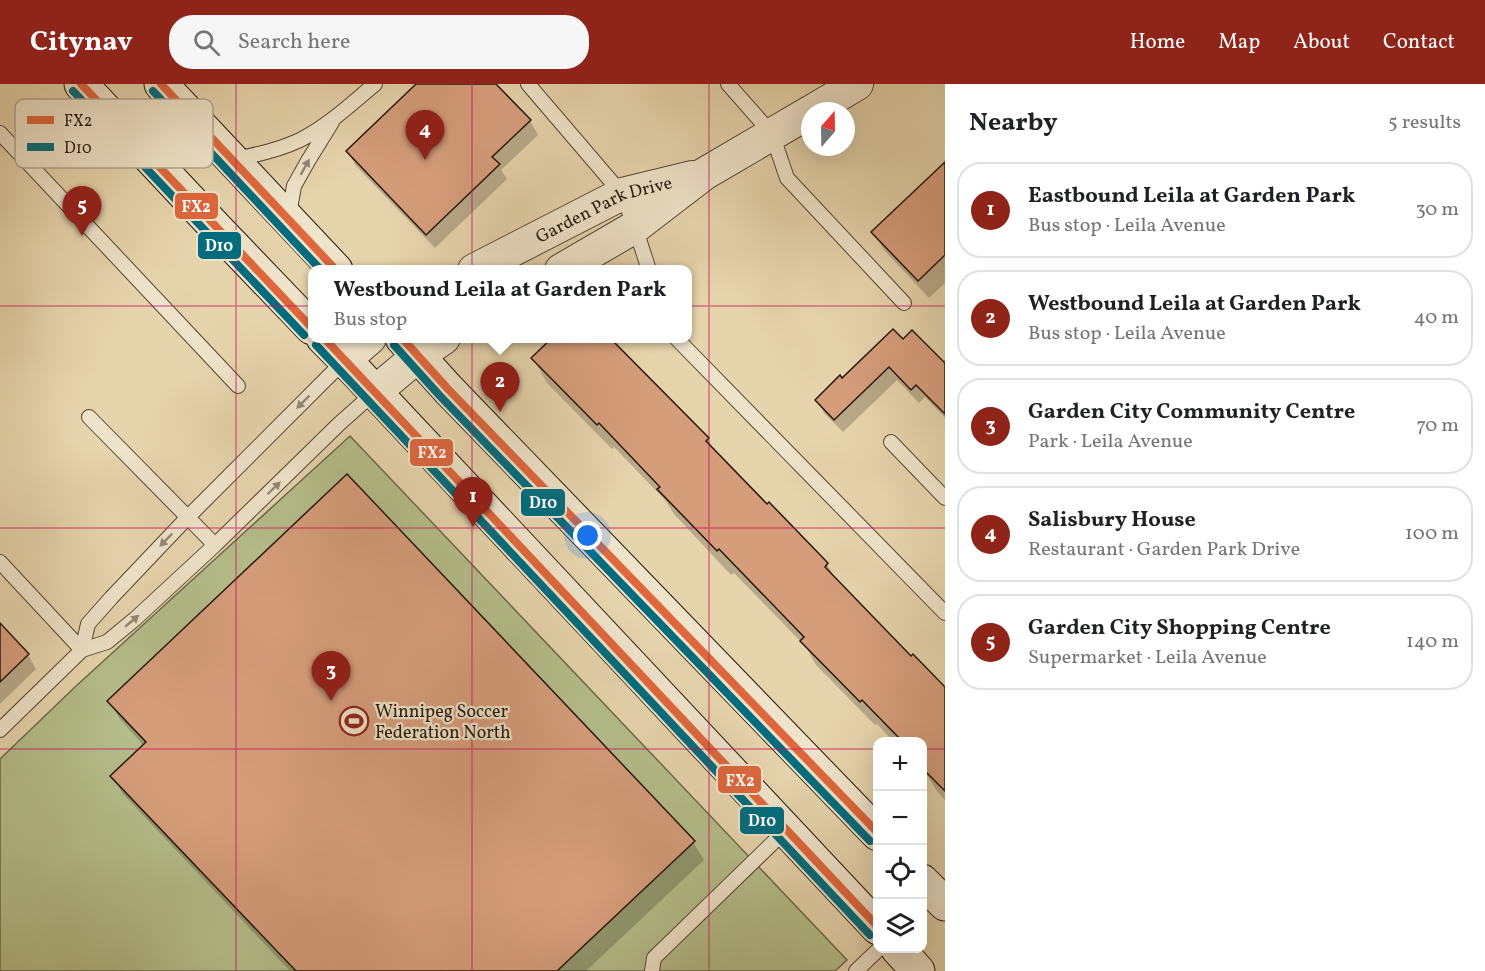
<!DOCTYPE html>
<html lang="en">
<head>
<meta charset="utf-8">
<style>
  :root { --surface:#fff; --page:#f6f6f6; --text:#202124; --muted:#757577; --line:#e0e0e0; --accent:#8f2418 }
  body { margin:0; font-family:Vollkorn,serif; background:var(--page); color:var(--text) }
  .controls { position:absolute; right:18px; bottom:18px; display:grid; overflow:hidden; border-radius:12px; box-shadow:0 6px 24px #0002 }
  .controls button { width:54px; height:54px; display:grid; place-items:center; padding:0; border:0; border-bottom:2px solid var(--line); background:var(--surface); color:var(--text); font:30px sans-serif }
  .compass { position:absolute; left:801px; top:18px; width:54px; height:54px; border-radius:50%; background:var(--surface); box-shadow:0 6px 24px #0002; rotate:20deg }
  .you { position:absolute; left:588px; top:452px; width:21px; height:21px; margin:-15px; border:4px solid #fff; border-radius:50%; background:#1a73e8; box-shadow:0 0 0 9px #1a73e833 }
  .badge { display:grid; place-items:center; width:39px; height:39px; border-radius:50%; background:var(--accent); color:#fff; font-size:20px; font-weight:700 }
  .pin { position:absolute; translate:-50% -50px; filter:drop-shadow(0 2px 3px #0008) }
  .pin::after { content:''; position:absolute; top:32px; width:21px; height:18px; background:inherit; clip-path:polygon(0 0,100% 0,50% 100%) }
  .popup { position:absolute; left:308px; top:181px; width:384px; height:78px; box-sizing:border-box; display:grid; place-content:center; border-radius:12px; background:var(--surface); filter:drop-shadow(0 2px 4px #0005); font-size:20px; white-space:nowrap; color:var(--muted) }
  .popup b { font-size:22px; color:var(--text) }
  .popup::after { content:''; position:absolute; left:50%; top:100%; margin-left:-12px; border:12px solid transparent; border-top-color:var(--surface) }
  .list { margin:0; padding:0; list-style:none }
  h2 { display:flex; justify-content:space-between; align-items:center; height:78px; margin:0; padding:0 24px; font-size:26px }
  h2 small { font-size:20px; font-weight:400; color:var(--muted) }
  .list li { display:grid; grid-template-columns:39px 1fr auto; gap:18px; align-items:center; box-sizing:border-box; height:96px; margin:0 12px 12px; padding:0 12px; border:2px solid var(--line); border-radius:24px }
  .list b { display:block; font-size:22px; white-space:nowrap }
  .list p { margin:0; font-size:20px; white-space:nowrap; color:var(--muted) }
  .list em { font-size:20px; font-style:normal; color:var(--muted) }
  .icon { flex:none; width:33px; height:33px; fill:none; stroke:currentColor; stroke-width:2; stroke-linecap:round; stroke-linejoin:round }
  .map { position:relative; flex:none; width:945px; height:887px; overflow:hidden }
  header { display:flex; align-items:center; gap:36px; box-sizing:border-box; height:84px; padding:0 30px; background:var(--accent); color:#fff }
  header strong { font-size:28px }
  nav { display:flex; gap:33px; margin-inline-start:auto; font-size:21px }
  .search { width:420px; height:54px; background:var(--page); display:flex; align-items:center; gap:15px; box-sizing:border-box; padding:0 21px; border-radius:24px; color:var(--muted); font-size:22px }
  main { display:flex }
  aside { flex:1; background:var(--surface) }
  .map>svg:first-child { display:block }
</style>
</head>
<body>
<header>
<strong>Citynav</strong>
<div class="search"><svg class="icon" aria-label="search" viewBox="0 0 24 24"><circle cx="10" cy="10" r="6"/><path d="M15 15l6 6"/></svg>Search here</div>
<nav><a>Home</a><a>Map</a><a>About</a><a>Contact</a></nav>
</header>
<main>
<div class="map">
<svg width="945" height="887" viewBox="0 0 945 887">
  <rect width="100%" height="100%" fill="#e6d4ac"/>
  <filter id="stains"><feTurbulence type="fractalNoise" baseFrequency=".00333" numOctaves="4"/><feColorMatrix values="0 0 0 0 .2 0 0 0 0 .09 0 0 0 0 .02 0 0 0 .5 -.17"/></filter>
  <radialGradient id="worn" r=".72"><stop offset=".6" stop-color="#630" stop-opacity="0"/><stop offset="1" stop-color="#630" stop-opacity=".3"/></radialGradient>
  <path fill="#b4bd8a" stroke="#6c6a4a" stroke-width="1.5" d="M350,352L847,876L835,887H0V675L75,603Z"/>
  <path fill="#0003" d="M418,0H494L530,37L538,51L501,86L507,95L435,164L356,82L348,68Z
    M945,80V199L929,214L884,166L873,148Z
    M554,254H562L564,257L567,254H609L708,355L716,370L767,422L769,420L827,480L838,499L911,574L945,605V716L937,707L929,694L922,687V658H894L877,640L875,641L816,581L806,563L734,489L731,491L674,430L665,416L614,363L612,365L547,299L533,274Z
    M903,257L942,278L945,275V334L925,313L919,319L897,296L843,348L824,329L817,316L842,296Z
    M0,541L28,571L36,585L0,620Z
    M109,617L693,758L704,776L586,887H290L123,710L112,692L144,662L120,635Z"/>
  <path fill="#d69d7b" stroke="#251609" stroke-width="1.5" d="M416,0H496L531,36L492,73L500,80L426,151L346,67Z
    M945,78V171L918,197L871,148Z
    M893,245L903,255L912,246L945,279V330L916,301L911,306L889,283L834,336L815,316L840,291L842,294Z
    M551,255H611L709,354L706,357L767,420L769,418L828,479L825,483L911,572L913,570L945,603V707L922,684V657H902L862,616L860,618L800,557L804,553L719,465L717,467L657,405L660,403L599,339L597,341L531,274Z
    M347,390L695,757L557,887H296L110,692L146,658L107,617Z
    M0,539L29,570L0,598Z"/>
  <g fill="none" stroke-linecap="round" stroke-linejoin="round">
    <g stroke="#554632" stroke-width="16">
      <path id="service" d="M528,0L622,110L635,143L649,186
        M728,0L772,50L787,94L904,219
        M0,49L238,302
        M234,75C257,71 279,66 300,56C328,42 351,20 375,0
        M291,131V119L294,102L308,77L332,38
        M676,254L945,529
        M89,333L215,461
        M891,358L945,414
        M0,478L82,566
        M82,566L88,540L111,514L187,434L345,276
        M0,646L82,566L107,558L135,535L215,461L340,339L375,308
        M652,887L654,874L786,746
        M856,887L880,864"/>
    </g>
    <g stroke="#554632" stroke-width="34">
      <g id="tertiary">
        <path d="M812,27L857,0"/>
        <path id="s1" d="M474,186L622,110L692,93"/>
        <path d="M561,186L635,143L704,90L810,28"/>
        <path d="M345,276L370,254"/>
        <path d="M375,308L418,272L444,254"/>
      </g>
    </g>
    <g stroke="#251609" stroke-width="35">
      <path id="secondary" d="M81,0L218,146L312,244
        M161,0L336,186
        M323,254L345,276L878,844
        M402,254L448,305L878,750
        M922,797L945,820
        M897,864L918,887"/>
    </g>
    <use href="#service" stroke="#efe3c9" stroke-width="14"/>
    <use href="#tertiary" stroke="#efe3c9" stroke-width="32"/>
    <use href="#secondary" stroke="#efe3c9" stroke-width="33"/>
    <g stroke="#efe3c9" stroke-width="12">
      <path id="bus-1" d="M81,0L312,244
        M161,0L336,186
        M324,254L878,843
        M402,254L448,305L878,749"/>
    </g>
    <g stroke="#efe3c9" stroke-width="12">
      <path id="bus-2" d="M73,7L304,251
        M153,7L321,186
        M316,261L870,851
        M394,261L440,312L870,757"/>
    </g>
    <use href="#bus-1" stroke="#de673d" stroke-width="8"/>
    <use href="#bus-2" stroke="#026c7e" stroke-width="8"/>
  </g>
  <defs><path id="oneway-solid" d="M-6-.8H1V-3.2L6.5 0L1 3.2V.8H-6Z" transform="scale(1.5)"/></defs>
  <g fill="#948773">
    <use href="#oneway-solid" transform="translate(305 83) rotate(-61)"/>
    <use href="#oneway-solid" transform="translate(303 318) rotate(135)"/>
    <use href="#oneway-solid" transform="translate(274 404) rotate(-44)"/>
    <use href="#oneway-solid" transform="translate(166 456) rotate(134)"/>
    <use href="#oneway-solid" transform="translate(132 537) rotate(-40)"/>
  </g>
  <path fill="none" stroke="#c2185b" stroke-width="1.5" stroke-opacity="0.55" d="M236,0V887M472,0V887M709,0V887M0,222H945M0,444H945M0,665H878M922,665H945"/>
  <defs>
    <g id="stadium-ring" transform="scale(1.5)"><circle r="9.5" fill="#efe3c9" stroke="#8f2418" stroke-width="1.5"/><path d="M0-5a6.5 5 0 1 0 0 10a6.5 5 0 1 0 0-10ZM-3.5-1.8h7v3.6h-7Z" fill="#8f2418"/></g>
  </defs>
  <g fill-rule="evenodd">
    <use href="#stadium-ring" x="354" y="637"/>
  </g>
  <g text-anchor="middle" stroke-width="4.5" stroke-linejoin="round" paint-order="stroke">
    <g font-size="18" fill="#251609" stroke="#efe3c9">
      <text dy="6" stroke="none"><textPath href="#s1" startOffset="144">Garden Park Drive</textPath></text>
    </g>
    <g font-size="18" fill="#251609" stroke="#efe3c9" text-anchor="start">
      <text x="375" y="633">Winnipeg Soccer<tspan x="375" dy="21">Federation North</tspan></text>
    </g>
  </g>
  <rect x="15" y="15" width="198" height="69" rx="9" fill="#efe3c9" stroke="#b2a68f" stroke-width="1.5"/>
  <rect x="27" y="32" width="27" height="8" fill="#de673d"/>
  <rect x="27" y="59" width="27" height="8" fill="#026c7e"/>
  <g font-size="16" fill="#251609">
    <text x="64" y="42">FX2</text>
    <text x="64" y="69">D10</text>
  </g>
  <g stroke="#efe3c9" stroke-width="2">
    <rect x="174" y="108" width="45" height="28" rx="6" fill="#de673d"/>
    <rect x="197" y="147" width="45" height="29" rx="6" fill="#026c7e"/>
    <rect x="409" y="354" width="45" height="29" rx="6" fill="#de673d"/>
    <rect x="520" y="404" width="46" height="29" rx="6" fill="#026c7e"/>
    <rect x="717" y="681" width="45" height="29" rx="6" fill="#de673d"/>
    <rect x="739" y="722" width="46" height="29" rx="6" fill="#026c7e"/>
  </g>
  <g font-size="16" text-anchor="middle" font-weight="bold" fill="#fff">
    <text x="196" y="128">FX2</text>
    <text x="219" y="167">D10</text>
    <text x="432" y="374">FX2</text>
    <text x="543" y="424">D10</text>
    <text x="740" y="702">FX2</text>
    <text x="762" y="742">D10</text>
  </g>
  <rect width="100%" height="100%" filter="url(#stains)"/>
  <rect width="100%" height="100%" fill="url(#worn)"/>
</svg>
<div class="controls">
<button>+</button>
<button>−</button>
<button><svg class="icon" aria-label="locate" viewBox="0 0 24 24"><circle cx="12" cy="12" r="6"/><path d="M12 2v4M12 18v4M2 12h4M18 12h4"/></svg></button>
<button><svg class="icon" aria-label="layers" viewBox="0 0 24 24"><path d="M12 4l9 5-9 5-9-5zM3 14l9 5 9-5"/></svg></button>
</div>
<svg class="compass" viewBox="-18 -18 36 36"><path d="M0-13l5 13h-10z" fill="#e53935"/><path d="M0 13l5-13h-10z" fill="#757577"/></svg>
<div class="you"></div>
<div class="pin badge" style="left:473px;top:443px">1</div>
<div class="pin badge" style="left:500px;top:328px">2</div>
<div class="popup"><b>Westbound Leila at Garden Park</b>Bus stop</div>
<div class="pin badge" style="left:331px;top:617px">3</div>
<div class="pin badge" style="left:425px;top:76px">4</div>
<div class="pin badge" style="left:82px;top:152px">5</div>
</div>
<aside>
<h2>Nearby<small>5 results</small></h2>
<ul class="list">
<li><span class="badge">1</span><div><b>Eastbound Leila at Garden Park</b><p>Bus stop · Leila Avenue</p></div><em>30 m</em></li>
<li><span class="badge">2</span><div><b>Westbound Leila at Garden Park</b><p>Bus stop · Leila Avenue</p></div><em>40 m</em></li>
<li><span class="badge">3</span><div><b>Garden City Community Centre</b><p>Park · Leila Avenue</p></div><em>70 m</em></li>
<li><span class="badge">4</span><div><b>Salisbury House</b><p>Restaurant · Garden Park Drive</p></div><em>100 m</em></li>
<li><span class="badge">5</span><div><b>Garden City Shopping Centre</b><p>Supermarket · Leila Avenue</p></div><em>140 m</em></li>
</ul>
</aside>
</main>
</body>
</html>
